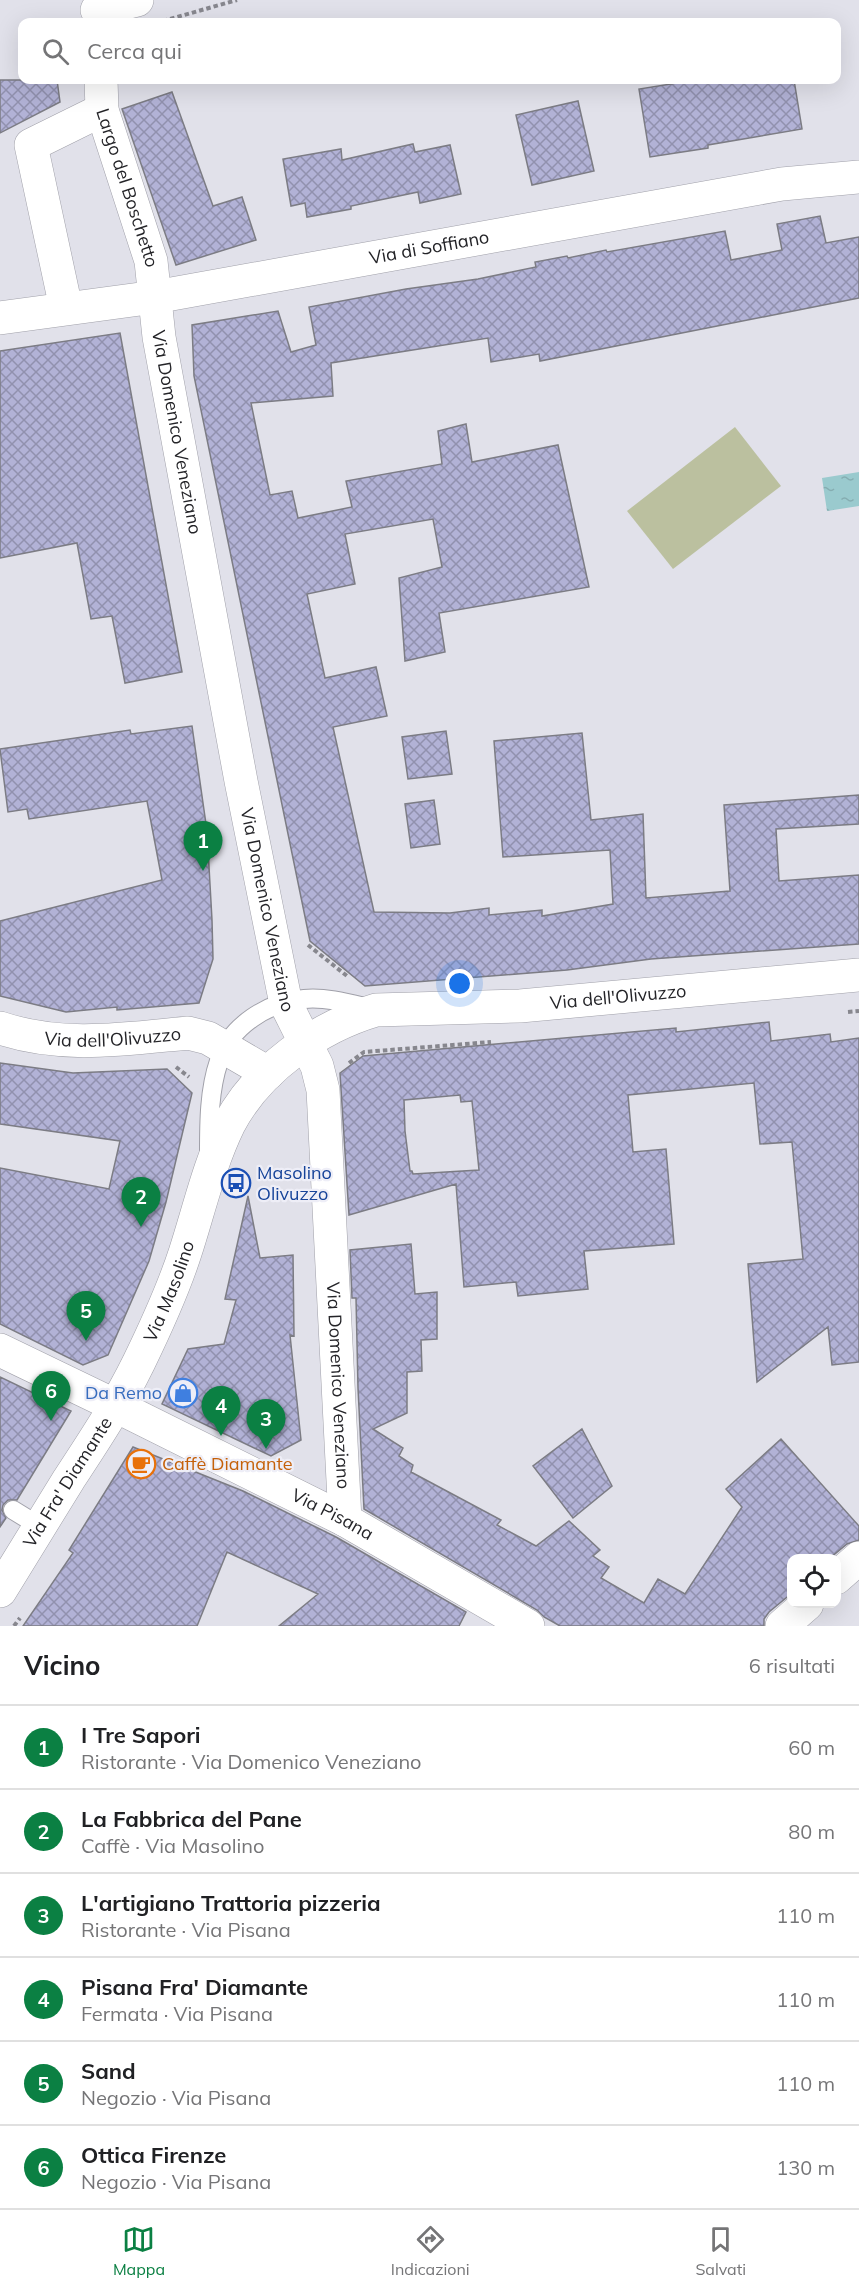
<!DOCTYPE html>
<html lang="it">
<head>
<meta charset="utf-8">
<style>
  :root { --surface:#fff; --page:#f6f6f6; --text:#202124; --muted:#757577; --line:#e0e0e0; --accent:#0b8043 }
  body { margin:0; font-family:Mulish,sans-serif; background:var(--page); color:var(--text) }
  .controls { position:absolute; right:18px; bottom:18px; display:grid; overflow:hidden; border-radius:12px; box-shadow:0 6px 24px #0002 }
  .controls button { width:54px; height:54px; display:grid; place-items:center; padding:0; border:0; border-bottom:2px solid var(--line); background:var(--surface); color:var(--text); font:30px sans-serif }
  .you { position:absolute; left:460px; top:984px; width:21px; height:21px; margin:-15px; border:4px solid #fff; border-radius:50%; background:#1a73e8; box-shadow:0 0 0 9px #1a73e833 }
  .badge { display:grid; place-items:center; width:39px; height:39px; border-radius:50%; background:var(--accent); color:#fff; font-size:20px; font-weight:700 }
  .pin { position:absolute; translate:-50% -50px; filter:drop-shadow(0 2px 3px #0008) }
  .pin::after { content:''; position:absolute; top:32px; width:21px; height:18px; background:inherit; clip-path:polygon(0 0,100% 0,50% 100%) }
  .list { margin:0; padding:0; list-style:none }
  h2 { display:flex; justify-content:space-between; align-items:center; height:78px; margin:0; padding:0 24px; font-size:26px }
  h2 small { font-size:20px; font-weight:400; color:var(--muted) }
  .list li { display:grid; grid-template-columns:39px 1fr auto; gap:18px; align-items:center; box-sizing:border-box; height:84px; padding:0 24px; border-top:2px solid var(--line) }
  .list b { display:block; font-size:22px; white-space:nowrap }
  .list p { margin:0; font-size:20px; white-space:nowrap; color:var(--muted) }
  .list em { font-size:20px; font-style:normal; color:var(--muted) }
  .icon { flex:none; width:33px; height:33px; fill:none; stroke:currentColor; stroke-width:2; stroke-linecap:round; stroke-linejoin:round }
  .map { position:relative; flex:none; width:859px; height:1626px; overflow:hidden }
  .search { position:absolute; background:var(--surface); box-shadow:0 6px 24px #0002; left:18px; right:18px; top:18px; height:66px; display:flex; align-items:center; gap:15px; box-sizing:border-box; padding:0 21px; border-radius:12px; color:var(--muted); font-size:22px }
  .sheet { height:582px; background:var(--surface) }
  nav { display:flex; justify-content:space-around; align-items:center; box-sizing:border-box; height:84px; border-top:2px solid var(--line); background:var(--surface); font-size:16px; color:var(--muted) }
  nav a { display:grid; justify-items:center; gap:3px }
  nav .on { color:var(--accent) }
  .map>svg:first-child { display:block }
</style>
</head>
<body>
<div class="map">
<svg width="859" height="1626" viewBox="0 0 859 1626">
  <defs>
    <pattern id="water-ripples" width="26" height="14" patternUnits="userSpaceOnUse" patternTransform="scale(1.5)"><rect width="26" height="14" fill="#9acace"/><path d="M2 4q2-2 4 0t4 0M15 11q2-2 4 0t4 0" fill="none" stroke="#85adb1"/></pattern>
    <pattern id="building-cross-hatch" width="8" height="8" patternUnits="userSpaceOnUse" patternTransform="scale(1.5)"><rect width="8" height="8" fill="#b2b2d6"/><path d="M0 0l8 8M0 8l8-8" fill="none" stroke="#9191ae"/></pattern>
  </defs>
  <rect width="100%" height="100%" fill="#e1e1ea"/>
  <path fill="#bbc09f" d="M735,427L781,486L673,569L627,511Z"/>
  <path fill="url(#water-ripples)" d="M859,472V506L827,511L822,478Z"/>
  <path fill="url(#building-cross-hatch)" stroke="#7c7c84" stroke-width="1.5" fill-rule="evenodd" d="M0,80H57L60,102L0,133Z
    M696,80H794L802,129L708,145V148L650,157L639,89Z
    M172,92L213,206L242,197L256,240L176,265L122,109Z
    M578,101L594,171L532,185L516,115Z
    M413,144L415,152L450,145L461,194L420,203L418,192L351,206V209L307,217L305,203L291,206L283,159L341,149L342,160Z
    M820,216L826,243L859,237V298L540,361L539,354L491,362L488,338L331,363L333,396L251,403L270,495L292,491L298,518L352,507L346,481L442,464L438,431L466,424L472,462L558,445L589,587L439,613L445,652L405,661L399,578L442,567L433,519L345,534L355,584L307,594L325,678L376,667L387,716L333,727L374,912L450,913L489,908V915L542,910V916L613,904L610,850L503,857L494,741L582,733L591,820L643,814L646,898L730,891L724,805L859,795V824L776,829L779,881L859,875V944L651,959L567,970L365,986L310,941L194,376L192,325L278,311L291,352L316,345L309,307L406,289L478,279L536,267L535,262L567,256L568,258L606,250L607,252L725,231L731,260L782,250L777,224Z
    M120,333L182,672L125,683L112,616L91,619L77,543L0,558V351Z
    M192,726L207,831L212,920L213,959L199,1003L117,1010V1007L66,1012L0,996V921L162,880L147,801L29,819L27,809L8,812L0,749L130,730L131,734Z
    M446,731L452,774L408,779L402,737Z
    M434,800L440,844L411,848L405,804Z
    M769,1022L771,1041L830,1034L831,1042L859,1038V1362L832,1365L828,1327L757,1382L748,1264L803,1259L792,1142L760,1144L754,1083L628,1095L633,1152L666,1149L674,1244L584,1251L588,1289L518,1296L516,1282L464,1287L456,1184L349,1215L340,1073L363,1056L676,1028V1032ZM460,1095L461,1102L472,1101L479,1170L413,1174L412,1171H410L405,1131L404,1100Z
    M0,1063L73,1073L167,1069L192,1093L166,1202L149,1261L108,1355L83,1365L0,1324V1168L109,1189L120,1141L0,1124Z
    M248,1196L260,1258L293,1255L294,1336L290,1335L301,1440L271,1456L162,1404L188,1349L224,1344L236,1300L225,1299Z
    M411,1244L415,1294L437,1292V1339L421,1340L422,1371L407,1372V1413L373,1429L403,1448L399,1456L413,1465L411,1472L501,1520L497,1525L536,1546L569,1521L600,1550L593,1556L609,1567L601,1578L644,1603L658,1579L685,1594L742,1507L726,1489L781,1439L859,1526V1540L847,1544L830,1558H792V1593L769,1612L764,1619V1626H560L544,1617L537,1610L364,1509L358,1388L356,1298H352L350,1250Z
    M0,1377L71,1411L17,1500H8L3,1505L2,1510L6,1518L0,1527Z
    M582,1429L612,1486L573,1518L533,1466Z
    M133,1447L243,1491L336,1537L466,1612L459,1626H279L318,1594L227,1552L197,1626H23L73,1553L69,1550Z"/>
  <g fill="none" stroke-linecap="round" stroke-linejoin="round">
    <g stroke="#a0a0a9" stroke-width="20">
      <path id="lane" d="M209,1153C209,1123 209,1090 219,1061C230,1026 268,1002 304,999C326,997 348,1003 369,1008
        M13,1510L39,1526"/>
    </g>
    <g stroke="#a0a0a9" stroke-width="34">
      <g id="street">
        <path d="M97,10L137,0"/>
        <path id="s1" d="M101,80L102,110L151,261L159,337L241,781L286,1004L317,1066L323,1090L345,1520"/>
        <path d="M66,308L31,145L102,110"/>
        <path id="s2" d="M0,1028C62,1049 125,1039 188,1033L208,1038L268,1073"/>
        <path id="s3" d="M116,1406L345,1520L528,1626"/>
        <path d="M836,1578L859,1558"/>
        <path d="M782,1626L807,1604"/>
      </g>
    </g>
    <g stroke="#a0a0a9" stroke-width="34">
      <g id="secondary">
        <path id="s4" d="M0,318L155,297L782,184L859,177"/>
        <path d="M0,1350L116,1406"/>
        <path id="s5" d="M0,1591C23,1554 46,1516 69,1479C94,1441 119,1403 139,1362C156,1327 173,1290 185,1253C199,1210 209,1165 229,1124C258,1069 318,1027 376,1010L520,1006L859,975"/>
      </g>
    </g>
    <path stroke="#87878e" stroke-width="4" stroke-dasharray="4.5 3" stroke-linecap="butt" d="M163,21L237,0
      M308,945L347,976
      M848,1012L859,1011
      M349,1063L364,1052L491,1042
      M176,1067L189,1077
      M14,1626L20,1618"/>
    <use href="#lane" stroke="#fff" stroke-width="18"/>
    <use href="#street" stroke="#fff" stroke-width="33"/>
    <use href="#secondary" stroke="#fff" stroke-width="33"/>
  </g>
  <defs>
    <g id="bus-ring" transform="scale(1.5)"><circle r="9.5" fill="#eeeef7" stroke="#1a4fb4" stroke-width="1.5"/><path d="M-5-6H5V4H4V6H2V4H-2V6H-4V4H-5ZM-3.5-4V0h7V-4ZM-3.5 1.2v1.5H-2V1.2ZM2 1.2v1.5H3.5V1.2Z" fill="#1a4fb4"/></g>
    <g id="shop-ring" transform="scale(1.5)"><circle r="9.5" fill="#eeeef7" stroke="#3f7fe0" stroke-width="1.5"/><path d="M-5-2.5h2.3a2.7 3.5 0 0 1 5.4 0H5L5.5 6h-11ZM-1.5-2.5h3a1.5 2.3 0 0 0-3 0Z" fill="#3f7fe0"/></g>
    <g id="cafe-ring" transform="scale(1.5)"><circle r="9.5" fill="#eeeef7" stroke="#e8710a" stroke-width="1.5"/><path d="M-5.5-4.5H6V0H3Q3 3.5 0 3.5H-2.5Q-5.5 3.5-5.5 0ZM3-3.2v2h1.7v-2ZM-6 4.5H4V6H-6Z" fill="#e8710a"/></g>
  </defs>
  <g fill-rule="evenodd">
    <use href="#bus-ring" x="236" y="1183"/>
    <use href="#shop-ring" x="183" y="1393"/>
    <use href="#cafe-ring" x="141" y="1464"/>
  </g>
  <g text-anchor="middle" stroke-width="4.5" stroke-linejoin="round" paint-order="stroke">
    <g font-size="18" fill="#242428" stroke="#eeeef7">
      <text dy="6" stroke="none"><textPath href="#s1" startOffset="112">Largo del Boschetto</textPath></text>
      <text dy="6" stroke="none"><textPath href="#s4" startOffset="435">Via di Soffiano</textPath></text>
      <text dy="6" stroke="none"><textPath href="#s1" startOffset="362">Via Domenico Veneziano</textPath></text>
      <text dy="6" stroke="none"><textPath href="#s1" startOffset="848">Via Domenico Veneziano</textPath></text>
      <text dy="6" stroke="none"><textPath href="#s5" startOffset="956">Via dell'Olivuzzo</textPath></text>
      <text dy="6" stroke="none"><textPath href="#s2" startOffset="114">Via dell'Olivuzzo</textPath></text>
      <text dy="6" stroke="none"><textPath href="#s5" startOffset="345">Via Masolino</textPath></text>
      <text dy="6" stroke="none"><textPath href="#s1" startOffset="1334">Via Domenico Veneziano</textPath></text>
      <text dy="6" stroke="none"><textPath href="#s5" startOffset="128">Via Fra' Diamante</textPath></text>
      <text dy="6" stroke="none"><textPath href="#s3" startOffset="242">Via Pisana</textPath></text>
    </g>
    <g font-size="18" fill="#164399" stroke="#eeeef7" text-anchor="start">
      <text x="257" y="1179">Masolino<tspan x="257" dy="21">Olivuzzo</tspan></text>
    </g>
    <g font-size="18" fill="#366cbe" stroke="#eeeef7" text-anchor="end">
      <text x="162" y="1399">Da Remo</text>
    </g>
    <g font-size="18" fill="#c56008" stroke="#eeeef7" text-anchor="start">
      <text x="162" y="1470">Caffè Diamante</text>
    </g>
  </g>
</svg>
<div class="controls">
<button><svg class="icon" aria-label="locate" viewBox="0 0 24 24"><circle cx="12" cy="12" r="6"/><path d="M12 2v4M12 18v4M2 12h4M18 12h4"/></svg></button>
</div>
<div class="you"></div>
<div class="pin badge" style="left:203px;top:871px">1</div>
<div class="pin badge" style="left:141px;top:1227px">2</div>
<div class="pin badge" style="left:266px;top:1449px">3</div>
<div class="pin badge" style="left:221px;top:1436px">4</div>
<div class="pin badge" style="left:86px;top:1341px">5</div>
<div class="pin badge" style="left:51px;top:1421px">6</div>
<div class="search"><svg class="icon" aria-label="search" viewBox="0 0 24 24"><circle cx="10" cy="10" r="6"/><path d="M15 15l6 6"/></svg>Cerca qui</div>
</div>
<section class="sheet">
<h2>Vicino<small>6 risultati</small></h2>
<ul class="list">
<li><span class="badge">1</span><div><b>I Tre Sapori</b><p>Ristorante · Via Domenico Veneziano</p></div><em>60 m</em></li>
<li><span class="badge">2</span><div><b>La Fabbrica del Pane</b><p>Caffè · Via Masolino</p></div><em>80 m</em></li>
<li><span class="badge">3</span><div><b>L'artigiano Trattoria pizzeria</b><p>Ristorante · Via Pisana</p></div><em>110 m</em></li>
<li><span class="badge">4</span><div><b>Pisana Fra' Diamante</b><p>Fermata · Via Pisana</p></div><em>110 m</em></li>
<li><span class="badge">5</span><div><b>Sand</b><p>Negozio · Via Pisana</p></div><em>110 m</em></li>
<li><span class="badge">6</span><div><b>Ottica Firenze</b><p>Negozio · Via Pisana</p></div><em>130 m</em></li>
</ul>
</section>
<nav>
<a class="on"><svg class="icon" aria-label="map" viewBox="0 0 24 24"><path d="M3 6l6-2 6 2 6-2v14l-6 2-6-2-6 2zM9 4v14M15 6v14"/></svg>Mappa</a>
<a><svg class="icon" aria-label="directions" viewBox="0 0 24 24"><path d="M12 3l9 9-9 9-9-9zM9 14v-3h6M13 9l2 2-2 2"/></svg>Indicazioni</a>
<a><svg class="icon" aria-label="saved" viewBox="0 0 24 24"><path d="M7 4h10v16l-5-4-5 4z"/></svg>Salvati</a>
</nav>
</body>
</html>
